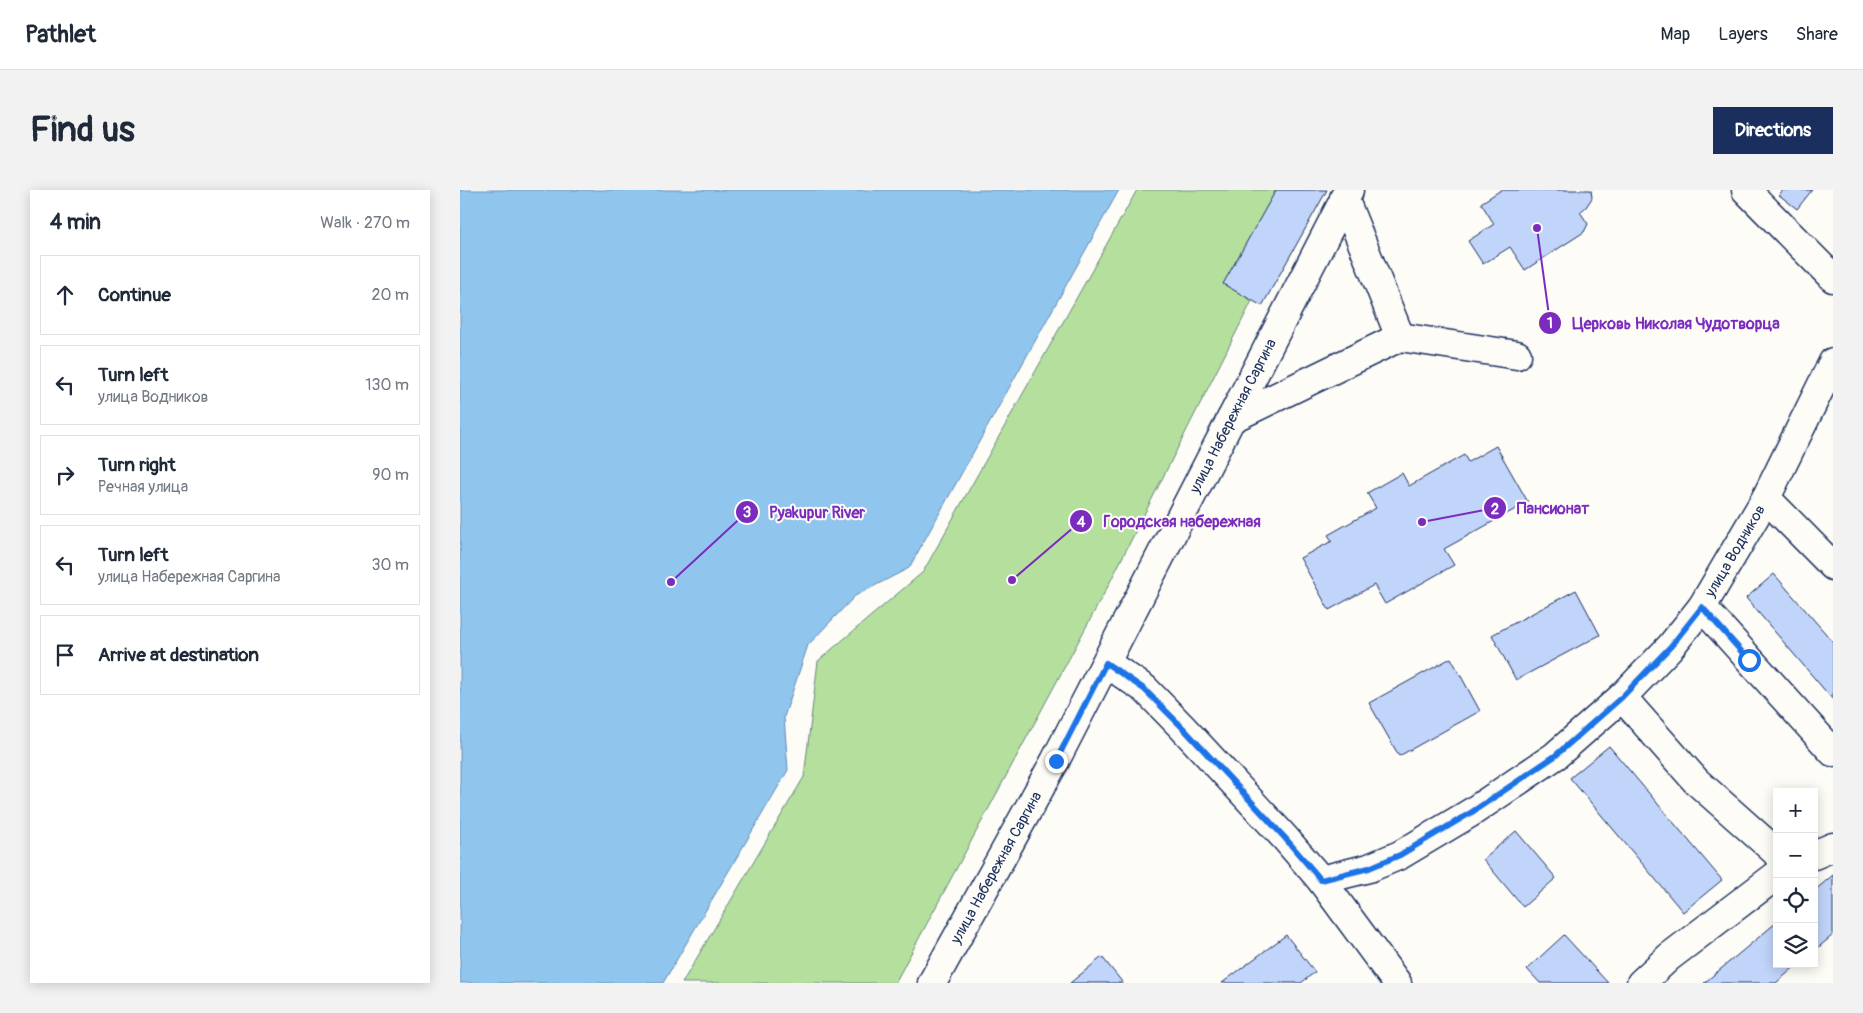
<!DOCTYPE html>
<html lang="en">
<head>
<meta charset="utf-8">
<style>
  :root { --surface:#fff; --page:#f2f2f3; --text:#1f2937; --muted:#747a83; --line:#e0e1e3; --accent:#1b2f5e }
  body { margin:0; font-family:Pangolin,sans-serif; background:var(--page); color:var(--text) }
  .controls { position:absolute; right:15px; bottom:15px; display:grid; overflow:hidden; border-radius:0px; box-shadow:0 2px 12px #0003 }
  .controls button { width:45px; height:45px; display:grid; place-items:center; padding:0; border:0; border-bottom:1px solid var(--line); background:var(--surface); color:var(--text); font:25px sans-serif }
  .stop { position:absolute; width:15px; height:15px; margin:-11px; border:4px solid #1a73e8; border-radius:50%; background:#fff }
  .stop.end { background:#1a73e8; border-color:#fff; box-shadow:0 1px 5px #0008 }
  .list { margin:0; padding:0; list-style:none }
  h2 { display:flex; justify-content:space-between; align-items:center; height:65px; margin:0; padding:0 20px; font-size:21px }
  h2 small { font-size:16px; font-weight:400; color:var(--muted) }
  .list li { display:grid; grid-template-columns:32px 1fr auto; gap:15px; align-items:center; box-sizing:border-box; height:80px; margin:0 10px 10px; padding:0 10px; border:1px solid var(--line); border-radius:0px }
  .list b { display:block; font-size:19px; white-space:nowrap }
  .list p { margin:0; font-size:16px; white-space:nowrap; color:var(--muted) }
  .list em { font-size:16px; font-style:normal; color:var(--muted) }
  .icon { flex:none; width:28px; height:28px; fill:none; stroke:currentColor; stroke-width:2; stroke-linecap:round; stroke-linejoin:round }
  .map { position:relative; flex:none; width:1373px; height:793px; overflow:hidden; border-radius:0px }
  header { display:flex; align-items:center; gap:30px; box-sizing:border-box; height:70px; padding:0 25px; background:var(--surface); border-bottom:1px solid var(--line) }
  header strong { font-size:24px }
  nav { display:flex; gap:28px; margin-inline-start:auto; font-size:18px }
  .intro { display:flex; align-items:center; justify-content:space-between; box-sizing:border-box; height:120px; padding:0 30px }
  h1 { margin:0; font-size:35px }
  .button { padding:12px 22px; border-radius:0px; background:var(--accent); color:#fff; font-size:18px; font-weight:700 }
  main { display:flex; gap:30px; padding:0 30px }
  aside { flex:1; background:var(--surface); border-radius:0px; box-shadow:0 2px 12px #0003 }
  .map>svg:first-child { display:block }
</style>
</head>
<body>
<header>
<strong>Pathlet</strong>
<nav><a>Map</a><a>Layers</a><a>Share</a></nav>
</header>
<div class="intro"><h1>Find us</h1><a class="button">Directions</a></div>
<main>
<aside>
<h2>4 min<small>Walk · 270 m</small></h2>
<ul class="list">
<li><svg class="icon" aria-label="ahead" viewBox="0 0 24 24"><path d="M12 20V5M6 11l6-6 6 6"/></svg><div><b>Continue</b></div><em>20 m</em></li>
<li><svg class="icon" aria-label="left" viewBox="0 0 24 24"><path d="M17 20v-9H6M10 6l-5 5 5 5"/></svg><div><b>Turn left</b><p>улица Водников</p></div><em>130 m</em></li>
<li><svg class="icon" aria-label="right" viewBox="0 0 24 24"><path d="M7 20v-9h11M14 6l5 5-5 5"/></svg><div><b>Turn right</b><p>Речная улица</p></div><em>90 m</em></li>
<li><svg class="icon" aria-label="left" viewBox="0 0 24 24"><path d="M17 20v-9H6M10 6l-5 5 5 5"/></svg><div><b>Turn left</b><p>улица Набережная Саргина</p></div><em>30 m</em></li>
<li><svg class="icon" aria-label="arrive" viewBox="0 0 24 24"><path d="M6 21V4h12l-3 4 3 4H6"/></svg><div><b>Arrive at destination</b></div></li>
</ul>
</aside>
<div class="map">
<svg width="1373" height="793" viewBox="0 0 1373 793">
  <rect width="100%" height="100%" fill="#fdfcf7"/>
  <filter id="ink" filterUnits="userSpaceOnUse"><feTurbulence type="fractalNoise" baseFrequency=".02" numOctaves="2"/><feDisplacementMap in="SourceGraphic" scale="10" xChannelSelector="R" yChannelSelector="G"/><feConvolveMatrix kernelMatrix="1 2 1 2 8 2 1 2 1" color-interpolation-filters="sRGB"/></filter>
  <g filter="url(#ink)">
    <path fill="#b4df9d" stroke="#68877e" d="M677,0H848L647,398L435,793H222L344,587L358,471L463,382Z"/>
    <path fill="#90c5ee" stroke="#6189b4" d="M0,0H659L449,378L395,406L348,455L324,527L328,580L203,793H0Z"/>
    <path fill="#c1d4f9" stroke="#1b2f5e" d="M816,0H867L802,116L763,94Z
      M1041,0H1131L1132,8L1126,17L1120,22L1128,34L1124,42L1065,80L1050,57L1023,74L1008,51L1034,34L1021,13Z
      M1323,0H1352L1337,19L1319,5Z
      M1036,256L1068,312L984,359L994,375L925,414L914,395L869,420L840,368L872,351L868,345L916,318L907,303L942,283L949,296L1004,265L1008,272Z
      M1314,384L1373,452V510L1286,408Z
      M1116,400L1140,445L1056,490L1032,445Z
      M991,468L1020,521L939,566L909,513Z
      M1149,556L1262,690L1223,722L1110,588Z
      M1056,641L1096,688L1063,717L1023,669Z
      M1373,685V745L1354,761V701Z
      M1317,732V774H1338L1316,793H1244Z
      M826,745L855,782L841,793H762Z
      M1104,745L1148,793H1080L1067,779Z
      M642,767L663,793H610Z"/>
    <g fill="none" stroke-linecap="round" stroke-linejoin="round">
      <g stroke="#1b2f5e" stroke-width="31">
        <g id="minor">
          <path d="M1286,0L1373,88"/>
          <path d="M940,147L1057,165"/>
          <path d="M771,229L940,147L884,8"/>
          <path d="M1306,308L1373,376"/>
          <path d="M1242,417L1373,562"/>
          <path d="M646,473L685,499L723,538L825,648L861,690L937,793"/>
          <path d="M1162,507L1236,591L1317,663"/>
          <path d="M1354,665L1373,657"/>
          <path id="s1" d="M861,690L909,678L940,665L1012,622L1095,566L1162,507L1211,456L1242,417L1306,308L1373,172"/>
          <path d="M1181,793L1209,767L1317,685"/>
        </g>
      </g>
      <g stroke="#1b2f5e" stroke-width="31">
        <g id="major">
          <path id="s2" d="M472,793L595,571L889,0"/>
        </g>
      </g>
      <use href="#minor" stroke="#fdfcf7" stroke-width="28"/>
      <use href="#major" stroke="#fdfcf7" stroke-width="28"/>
    </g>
  </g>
  <g fill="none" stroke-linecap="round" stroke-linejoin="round" filter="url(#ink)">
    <path stroke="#1a73e8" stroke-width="6" d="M596,571L646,473L684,499L723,538L825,648L861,690L909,678L940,665L1012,622L1095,566L1162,507L1211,456L1242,417L1289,470"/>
  </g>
  <g text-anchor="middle" stroke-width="4" stroke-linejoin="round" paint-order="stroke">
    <g font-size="15" fill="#1b2f5e" stroke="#fdfcf7">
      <text dy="5" stroke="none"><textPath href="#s2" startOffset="642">улица Набережная Саргина</textPath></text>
      <text dy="5" stroke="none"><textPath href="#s1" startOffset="542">улица Водников</textPath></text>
      <text dy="5" stroke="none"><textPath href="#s2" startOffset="132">улица Набережная Саргина</textPath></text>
    </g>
  </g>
  <path fill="none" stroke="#7b2cbf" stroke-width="2" d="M1077 38L1090 133M962 332L1035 318M211 392L287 322M552 390L621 331"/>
  <g fill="#7b2cbf" stroke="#fdfcf7" stroke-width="2">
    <circle cx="1077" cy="38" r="5"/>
    <circle cx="962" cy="332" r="5"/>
    <circle cx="211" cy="392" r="5"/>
    <circle cx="552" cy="390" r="5"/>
    <circle cx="1090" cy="133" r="12"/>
    <circle cx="1035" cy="318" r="12"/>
    <circle cx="287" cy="322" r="12"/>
    <circle cx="621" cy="331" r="12"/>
  </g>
  <g font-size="15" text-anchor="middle" font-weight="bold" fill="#fff">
    <text x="1090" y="138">1</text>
    <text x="1035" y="324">2</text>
    <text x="287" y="327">3</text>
    <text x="621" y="337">4</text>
  </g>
  <g font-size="16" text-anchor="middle" font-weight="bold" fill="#7b2cbf" stroke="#fdfcf7" stroke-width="4" stroke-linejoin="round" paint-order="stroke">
    <text x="1216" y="139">Церковь Николая Чудотворца</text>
    <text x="1093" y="324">Пансионат</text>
    <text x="357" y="328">Pyakupur River</text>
    <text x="722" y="337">Городская набережная</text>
  </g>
</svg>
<div class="controls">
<button>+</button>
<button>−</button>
<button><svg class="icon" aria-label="locate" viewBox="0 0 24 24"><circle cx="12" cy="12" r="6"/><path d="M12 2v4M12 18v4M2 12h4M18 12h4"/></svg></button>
<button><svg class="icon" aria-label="layers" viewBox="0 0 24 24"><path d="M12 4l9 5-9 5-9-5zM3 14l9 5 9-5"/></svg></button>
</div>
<div class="stop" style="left:1289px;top:470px"></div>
<div class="stop end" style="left:596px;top:571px"></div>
</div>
</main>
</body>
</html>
